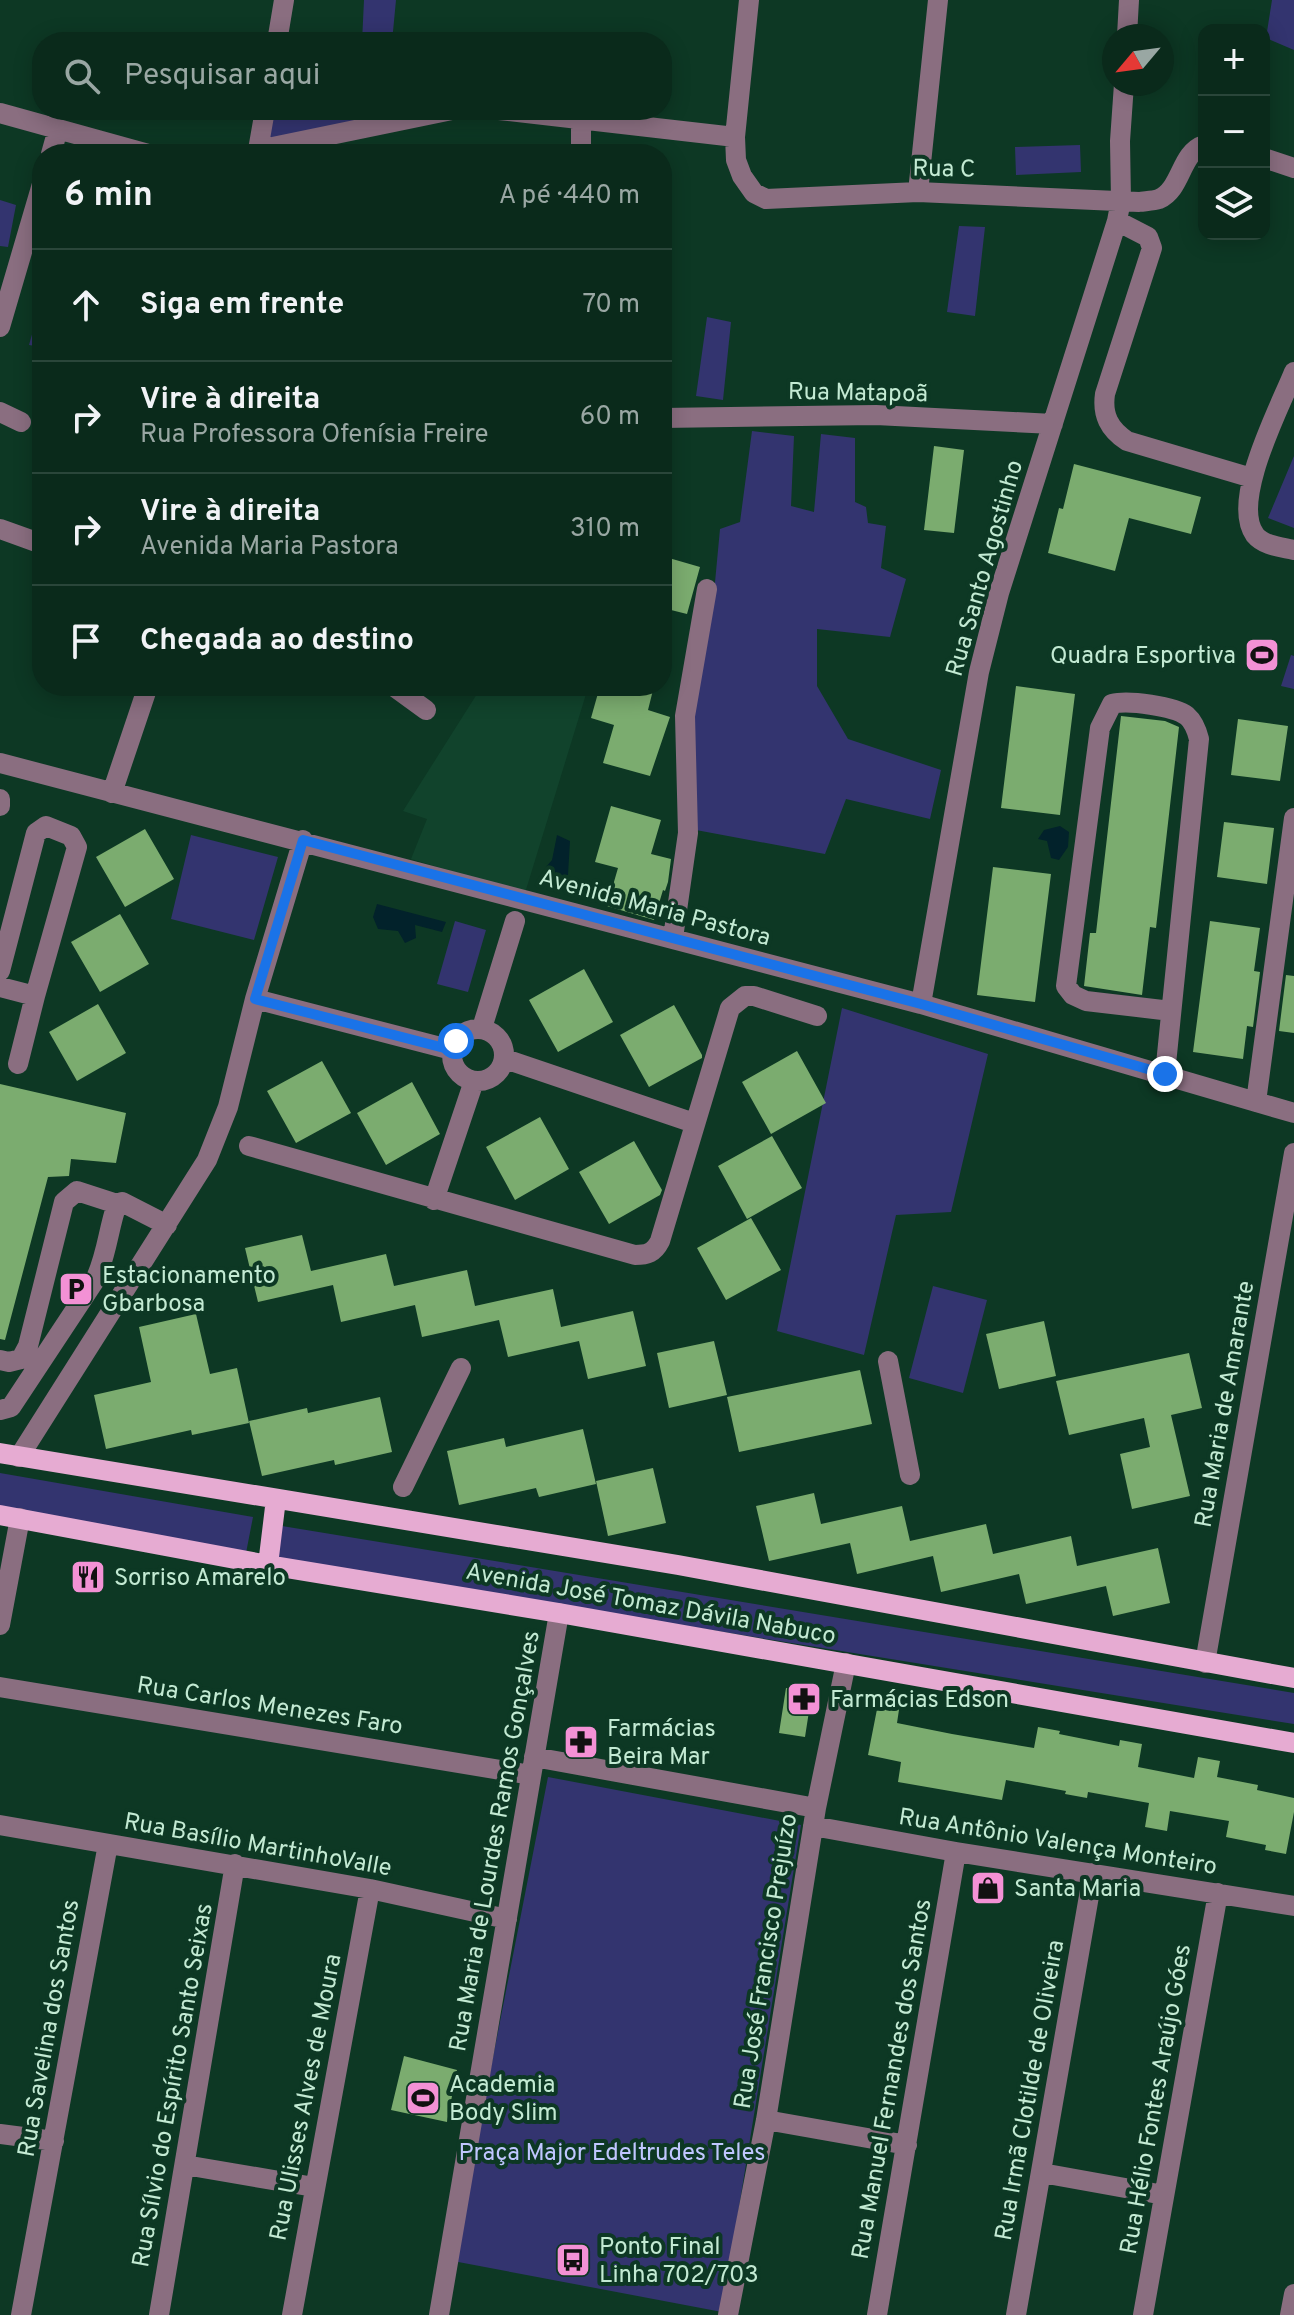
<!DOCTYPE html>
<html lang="pt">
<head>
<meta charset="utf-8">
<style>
  :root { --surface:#0a2a1b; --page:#183628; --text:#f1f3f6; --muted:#99a7a3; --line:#2a463a }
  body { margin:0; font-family:Overpass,sans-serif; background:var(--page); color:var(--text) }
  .controls { position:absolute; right:24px; top:24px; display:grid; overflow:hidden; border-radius:16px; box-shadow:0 4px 20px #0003 }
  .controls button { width:72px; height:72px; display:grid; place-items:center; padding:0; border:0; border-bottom:2px solid var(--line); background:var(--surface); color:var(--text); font:40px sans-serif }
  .compass { position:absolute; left:1102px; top:24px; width:72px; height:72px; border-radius:50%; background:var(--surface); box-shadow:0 4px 20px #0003; rotate:241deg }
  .stop { position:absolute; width:24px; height:24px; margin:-18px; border:6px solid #1a73e8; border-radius:50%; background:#fff }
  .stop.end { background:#1a73e8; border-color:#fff; box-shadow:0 2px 8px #0008 }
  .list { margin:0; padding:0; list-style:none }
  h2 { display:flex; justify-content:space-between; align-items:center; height:104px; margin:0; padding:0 32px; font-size:34px }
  h2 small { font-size:26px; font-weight:400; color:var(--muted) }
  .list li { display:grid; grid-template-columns:52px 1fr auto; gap:24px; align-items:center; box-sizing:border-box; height:112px; padding:0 32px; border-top:2px solid var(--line) }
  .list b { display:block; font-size:30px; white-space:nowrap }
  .list p { margin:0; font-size:26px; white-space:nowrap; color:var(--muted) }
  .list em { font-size:26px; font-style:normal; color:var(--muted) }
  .icon { flex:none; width:44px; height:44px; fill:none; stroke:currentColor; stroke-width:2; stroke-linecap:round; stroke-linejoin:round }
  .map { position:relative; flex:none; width:1294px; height:2315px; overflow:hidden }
  .search { position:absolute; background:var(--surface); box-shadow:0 4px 20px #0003; left:32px; top:32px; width:640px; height:88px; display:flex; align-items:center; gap:20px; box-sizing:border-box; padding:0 28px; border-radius:32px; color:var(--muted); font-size:30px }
  .panel { position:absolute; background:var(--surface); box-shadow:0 4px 20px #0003; left:32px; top:144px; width:640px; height:552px; border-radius:32px }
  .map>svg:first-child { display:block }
</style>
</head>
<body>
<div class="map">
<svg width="1294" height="2315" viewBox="0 0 1294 2315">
  <rect width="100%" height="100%" fill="#0d3824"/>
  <path fill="#11432c" d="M482,686H563L587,691L525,893L411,859L427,819L403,811Z"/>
  <path fill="#33346f" d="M364,0H396L392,42H362Z
    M1272,0H1294V50L1266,38Z
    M259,110H461L261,154Z
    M1080,145L1081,172L1016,175L1015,147Z
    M0,200L16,205L8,247L0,246Z
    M959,226L985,227L975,316L947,312Z
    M42,299V347L29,345Z
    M707,317L731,322L723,400L696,396Z
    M752,431L794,436L791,506L814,512L821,434L855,438V502L866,507L868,523L886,526L881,568L906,579L890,637L817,629V686L848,739L941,770L930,819L846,799L825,854L696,830L689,726L714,593L720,529L740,522Z
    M1294,456V528L1268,518Z
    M1247,644L1279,652L1276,665L1245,658Z
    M1291,655L1294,656V689L1281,686Z
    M191,835L278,857L254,940L171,919Z
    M455,921L486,930L468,992L437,984Z
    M842,1008L988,1054L951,1212L896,1215L864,1355L777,1331Z
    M933,1286L987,1300L963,1393L909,1378Z
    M0,1473L253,1517L246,1553L0,1509Z
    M282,1526L1294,1693V1724L278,1560Z
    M548,1777L801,1825L722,2312L453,2261Z"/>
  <path fill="#02222b" d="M1060,826L1069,832L1068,847L1059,860L1051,858L1047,841L1038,839L1044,830Z
    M557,835L570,841L568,875L558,888L547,885L550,876L546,867L552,860Z
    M377,904L446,922L442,932L415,925L416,938L405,943L398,931L378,929L373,917Z"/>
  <path fill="#7bac6f" d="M934,446L964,450L954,533L924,530Z
    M1074,464L1201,497L1191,534L1129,518L1115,571L1048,553L1059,508L1063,509Z
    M662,556L700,567L687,614L667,609V606L662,604Z
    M600,686H654L648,710L670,717L650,776L603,763L614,725L591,718Z
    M1016,686L1075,694L1060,815L1001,808Z
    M1121,716L1165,721L1179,727L1156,928L1150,927L1142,995L1084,986L1090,933H1096Z
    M1238,719L1288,726L1280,781L1231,775Z
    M611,806L661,820L651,854L671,859L668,882L665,891L663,890L654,920L607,906L618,868L595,862Z
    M1224,822L1274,828L1267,884L1217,877Z
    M145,829L174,879L125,907L96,857Z
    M993,867L1051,874L1035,1002L977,995Z
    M120,914L149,964L100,992L71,942Z
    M1210,921L1260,928L1254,971L1260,972L1253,1027L1247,1026L1243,1059L1193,1052Z
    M584,969L613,1022L558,1052L529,1000Z
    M1286,975L1294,976V1033L1279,1031Z
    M98,1004L126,1053L77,1081L49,1032Z
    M674,1005L702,1055V1058L649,1087L620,1035Z
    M797,1051L826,1103L771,1134L742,1082Z
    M322,1061L351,1113L296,1143L267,1091Z
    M412,1082L440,1134L386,1165L357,1113Z
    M0,1084L126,1113L116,1163L71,1159L69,1176L48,1177L5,1340L0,1339Z
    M540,1117L569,1169L515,1200L486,1147Z
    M772,1136L802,1188L747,1219L718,1166Z
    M634,1141L662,1190L660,1195L609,1224L579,1172Z
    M751,1218L781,1270L726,1300L697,1248Z
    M302,1235L311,1271L386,1254L394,1286L467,1270L475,1306L553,1289L561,1327L633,1311L646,1366L588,1379L579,1341L508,1357L499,1320L422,1337L415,1305L341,1322L333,1285L258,1302L245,1248Z
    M196,1314L210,1374L237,1368L249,1423L192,1435L191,1430L106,1449L94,1395L151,1382L139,1327Z
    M1044,1321L1056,1376L999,1389L986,1334Z
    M714,1341L727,1395L669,1408L657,1353Z
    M1189,1353L1202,1408L1171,1415L1190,1496L1132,1509L1120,1454L1150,1447L1144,1418L1069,1435L1056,1381Z
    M860,1370L872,1424L739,1452L727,1397Z
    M380,1397L392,1452L335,1465L334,1460L262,1476L249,1421L307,1408L308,1413Z
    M583,1429L596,1484L539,1497L536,1488L459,1505L447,1451L504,1438L506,1447Z
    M653,1468L666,1523L608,1536L596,1481Z
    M814,1493L821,1524L902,1506L910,1541L986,1524L993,1554L1071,1536L1077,1566L1158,1548L1170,1603L1113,1616L1106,1586L1026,1604L1019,1574L941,1592L933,1556L857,1574L850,1543L769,1561L756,1506Z
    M786,1688L812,1692L805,1737L779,1733Z
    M879,1699L900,1703L897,1723L952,1734L1034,1748L1038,1727L1060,1731L1059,1734L1119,1746L1120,1740L1142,1744L1138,1767L1194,1778L1198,1757L1220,1761L1217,1777L1258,1785L1257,1790L1294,1798V1812L1286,1854L1265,1850L1266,1845L1226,1837L1229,1821L1170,1811L1167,1831L1145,1827L1149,1803L1088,1792L1087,1798L1065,1794L1066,1791L1006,1780L1002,1800L898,1782L901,1762L868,1755Z
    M404,2056L457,2070L447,2122L391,2110Z"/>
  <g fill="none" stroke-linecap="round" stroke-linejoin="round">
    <path stroke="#8a6e80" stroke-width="20" d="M749,0L735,137L736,160L742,176L754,193L766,199L918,192L1139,202C1145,201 1153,201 1159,199C1182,189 1180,153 1204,145
      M1127,36L1129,0
      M277,42L284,0
      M499,110L735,137
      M0,113L148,154
      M258,150L452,110
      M51,154L58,129
      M254,154L258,150L265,110
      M581,154V118
      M1264,158L1294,168
      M918,192L938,0
      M1117,221L1148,237L1152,248L1105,394C1102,415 1109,429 1127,441L1252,478
      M0,327L42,184
      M1294,372C1280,407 1230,501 1255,535C1264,546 1281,547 1294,550
      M0,412L21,422
      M662,418L876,415L1053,424
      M0,529L42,544
      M393,686L426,710
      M0,763L921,1004L1294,1113
      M112,793L148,686
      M0,799V806
      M673,938L688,833L685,716L707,589
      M0,971L36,833L46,826L71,836L77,847L35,996L0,987
      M255,999L452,1050
      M921,1004L979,672L999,593L1117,221L1121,200L1120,141L1124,84
      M482,1028L515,921
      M452 1055a26 26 0 1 1 52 0a26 26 0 1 1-52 0Z
      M505,1059L694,1123
      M18,1064L35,996
      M1165,1074L1199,739C1197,731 1194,722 1187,716C1174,706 1128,700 1112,704L1100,728L1066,986L1073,995L1086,1001L1171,1011
      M1256,1102L1294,818
      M249,1146L635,1255C647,1255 654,1253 660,1241L730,1008L745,996H754L817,1016
      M434,1200L474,1081
      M0,1360L9,1362L21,1359L28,1346L64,1202L77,1191L117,1204
      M888,1361L910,1475
      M0,1410L11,1407L95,1280C107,1255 108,1230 117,1204L122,1202L167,1225
      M19,1457L207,1160L228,1107L255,999L303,840
      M403,1487L461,1368
      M0,1625L20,1518
      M1205,1663L1294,1153
      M0,1687L531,1775
      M534,1757L816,1808
      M0,1825L370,1889L507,1919
      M813,1826L956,1852L1294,1906
      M766,2120L907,2145
      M0,2134L54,2141
      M185,2165L314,2187
      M1042,2173L1164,2195
      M21,2315L108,1844
      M159,2315L235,1864
      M292,2315L370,1889
      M439,2315L559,1613
      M728,2315L766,2120L816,1808L846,1663
      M877,2315L956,1852
      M1016,2315L1093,1873
      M1143,2315L1218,1893
      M1290,2315L1294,2294"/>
    <path stroke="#e6abd2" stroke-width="20" d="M0,1453L678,1565L1294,1678
      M0,1515L268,1565L559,1613L1294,1743
      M268,1565L276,1499"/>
  </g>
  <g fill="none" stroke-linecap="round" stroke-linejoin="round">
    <path stroke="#1a73e8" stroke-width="10" d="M456,1041L452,1050L255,999L303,840L921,1004L1165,1074"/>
  </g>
  <defs>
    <g id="stadium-square" transform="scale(1.8)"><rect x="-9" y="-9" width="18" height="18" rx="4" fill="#f391d5" stroke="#0d3824"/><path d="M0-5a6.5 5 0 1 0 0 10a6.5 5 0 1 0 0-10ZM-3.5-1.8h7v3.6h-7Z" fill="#111"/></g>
    <g id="parking-square" transform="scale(1.8)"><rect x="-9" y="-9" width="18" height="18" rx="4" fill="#f391d5" stroke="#0d3824"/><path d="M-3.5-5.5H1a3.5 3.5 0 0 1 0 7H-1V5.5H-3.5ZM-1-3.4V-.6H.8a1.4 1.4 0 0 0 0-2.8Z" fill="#111"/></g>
    <g id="restaurant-square" transform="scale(1.8)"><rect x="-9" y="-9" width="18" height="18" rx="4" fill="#f391d5" stroke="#0d3824"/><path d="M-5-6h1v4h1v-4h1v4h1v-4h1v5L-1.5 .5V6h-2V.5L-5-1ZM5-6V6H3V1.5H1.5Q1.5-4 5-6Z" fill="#111"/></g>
    <g id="pharmacy-square" transform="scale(1.8)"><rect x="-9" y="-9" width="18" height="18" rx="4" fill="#f391d5" stroke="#0d3824"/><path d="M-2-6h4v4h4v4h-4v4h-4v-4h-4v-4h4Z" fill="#111"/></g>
    <g id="shop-square" transform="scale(1.8)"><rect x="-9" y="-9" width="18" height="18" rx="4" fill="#f391d5" stroke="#0d3824"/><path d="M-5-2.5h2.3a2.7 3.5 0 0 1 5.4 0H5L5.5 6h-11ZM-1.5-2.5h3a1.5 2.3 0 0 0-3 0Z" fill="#111"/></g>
    <g id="bus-square" transform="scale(1.8)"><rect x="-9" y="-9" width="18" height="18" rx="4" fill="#f391d5" stroke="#0d3824"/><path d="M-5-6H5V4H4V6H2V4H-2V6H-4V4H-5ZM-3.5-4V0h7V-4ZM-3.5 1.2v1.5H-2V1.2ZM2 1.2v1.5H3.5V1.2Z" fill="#111"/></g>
  </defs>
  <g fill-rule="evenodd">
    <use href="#stadium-square" x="1262" y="655"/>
    <use href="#parking-square" x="76" y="1289"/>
    <use href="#restaurant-square" x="88" y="1577"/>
    <use href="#pharmacy-square" x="804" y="1699"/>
    <use href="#pharmacy-square" x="581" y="1742"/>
    <use href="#shop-square" x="988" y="1888"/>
    <use href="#stadium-square" x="423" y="2098"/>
    <use href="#bus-square" x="573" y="2260"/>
  </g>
  <g text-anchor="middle" stroke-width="8" stroke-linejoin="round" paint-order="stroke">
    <g font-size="24" fill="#c3ead3" stroke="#0d3824">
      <text transform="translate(944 168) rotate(1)" y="8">Rua C</text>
      <text transform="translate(858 392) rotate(1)" y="8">Rua Matapoã</text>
      <text transform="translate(984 568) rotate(-74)" y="8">Rua Santo Agostinho</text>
      <text transform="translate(655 907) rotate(15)" y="8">Avenida Maria Pastora</text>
      <text transform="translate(1224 1404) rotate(-80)" y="8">Rua Maria de Amarante</text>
      <text transform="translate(651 1603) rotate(10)" y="8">Avenida José Tomaz Dávila Nabuco</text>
      <text transform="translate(270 1705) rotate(9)" y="8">Rua Carlos Menezes Faro</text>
      <text transform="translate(494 1841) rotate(-80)" y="8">Rua Maria de Lourdes Ramos Gonçalves</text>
      <text transform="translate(1058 1841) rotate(9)" y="8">Rua Antônio Valença Monteiro</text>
      <text transform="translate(258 1844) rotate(10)" y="8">Rua Basílio MartinhoValle</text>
      <text transform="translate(765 1961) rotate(-81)" y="8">Rua José Francisco Prejuízo</text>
      <text transform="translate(48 2028) rotate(-80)" y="8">Rua Savelina dos Santos</text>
      <text transform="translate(891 2079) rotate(-80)" y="8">Rua Manuel Fernandes dos Santos</text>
      <text transform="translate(172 2085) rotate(-80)" y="8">Rua Sílvio do Espírito Santo Seixas</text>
      <text transform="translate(1029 2090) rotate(-80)" y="8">Rua Irmã Clotilde de Oliveira</text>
      <text transform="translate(305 2097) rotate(-79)" y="8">Rua Ulisses Alves de Moura</text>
      <text transform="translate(1155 2099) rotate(-80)" y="8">Rua Hélio Fontes Araújo Góes</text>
    </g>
    <g font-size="24" fill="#c3ead3" stroke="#0d3824" text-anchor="start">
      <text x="1236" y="663" text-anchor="end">Quadra Esportiva</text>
      <text x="102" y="1283">Estacionamento<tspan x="102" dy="28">Gbarbosa</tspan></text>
      <text x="114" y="1585">Sorriso Amarelo</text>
      <text x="830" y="1707">Farmácias Edson</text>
      <text x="607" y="1736">Farmácias<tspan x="607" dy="28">Beira Mar</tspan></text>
      <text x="1014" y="1896">Santa Maria</text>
      <text x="449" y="2092">Academia<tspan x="449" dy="28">Body Slim</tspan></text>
      <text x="599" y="2254">Ponto Final<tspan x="599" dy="28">Linha 702/703</tspan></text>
    </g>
    <g font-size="24" fill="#c0c7ff" stroke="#0d3824">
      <text x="612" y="2160">Praça Major Edeltrudes Teles</text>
    </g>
  </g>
</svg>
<div class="controls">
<button>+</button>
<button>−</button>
<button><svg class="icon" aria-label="layers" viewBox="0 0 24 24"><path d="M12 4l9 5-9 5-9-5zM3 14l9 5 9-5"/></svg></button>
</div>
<svg class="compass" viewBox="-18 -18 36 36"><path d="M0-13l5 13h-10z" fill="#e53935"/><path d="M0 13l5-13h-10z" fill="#99a7a3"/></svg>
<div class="stop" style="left:456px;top:1041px"></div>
<div class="stop end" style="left:1165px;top:1074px"></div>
<div class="search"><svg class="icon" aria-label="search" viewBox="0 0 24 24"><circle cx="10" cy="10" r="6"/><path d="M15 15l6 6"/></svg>Pesquisar aqui</div>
<section class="panel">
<h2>6 min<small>A pé · 440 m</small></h2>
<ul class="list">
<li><svg class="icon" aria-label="ahead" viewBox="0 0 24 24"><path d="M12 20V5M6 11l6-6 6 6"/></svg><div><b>Siga em frente</b></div><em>70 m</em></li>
<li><svg class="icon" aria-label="right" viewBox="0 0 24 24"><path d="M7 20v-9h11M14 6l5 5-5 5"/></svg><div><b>Vire à direita</b><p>Rua Professora Ofenísia Freire</p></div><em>60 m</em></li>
<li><svg class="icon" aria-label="right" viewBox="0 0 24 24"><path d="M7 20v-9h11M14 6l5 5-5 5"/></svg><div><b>Vire à direita</b><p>Avenida Maria Pastora</p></div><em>310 m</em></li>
<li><svg class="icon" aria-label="arrive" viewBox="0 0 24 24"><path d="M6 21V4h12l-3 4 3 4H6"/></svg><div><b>Chegada ao destino</b></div></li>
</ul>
</section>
</div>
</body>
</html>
